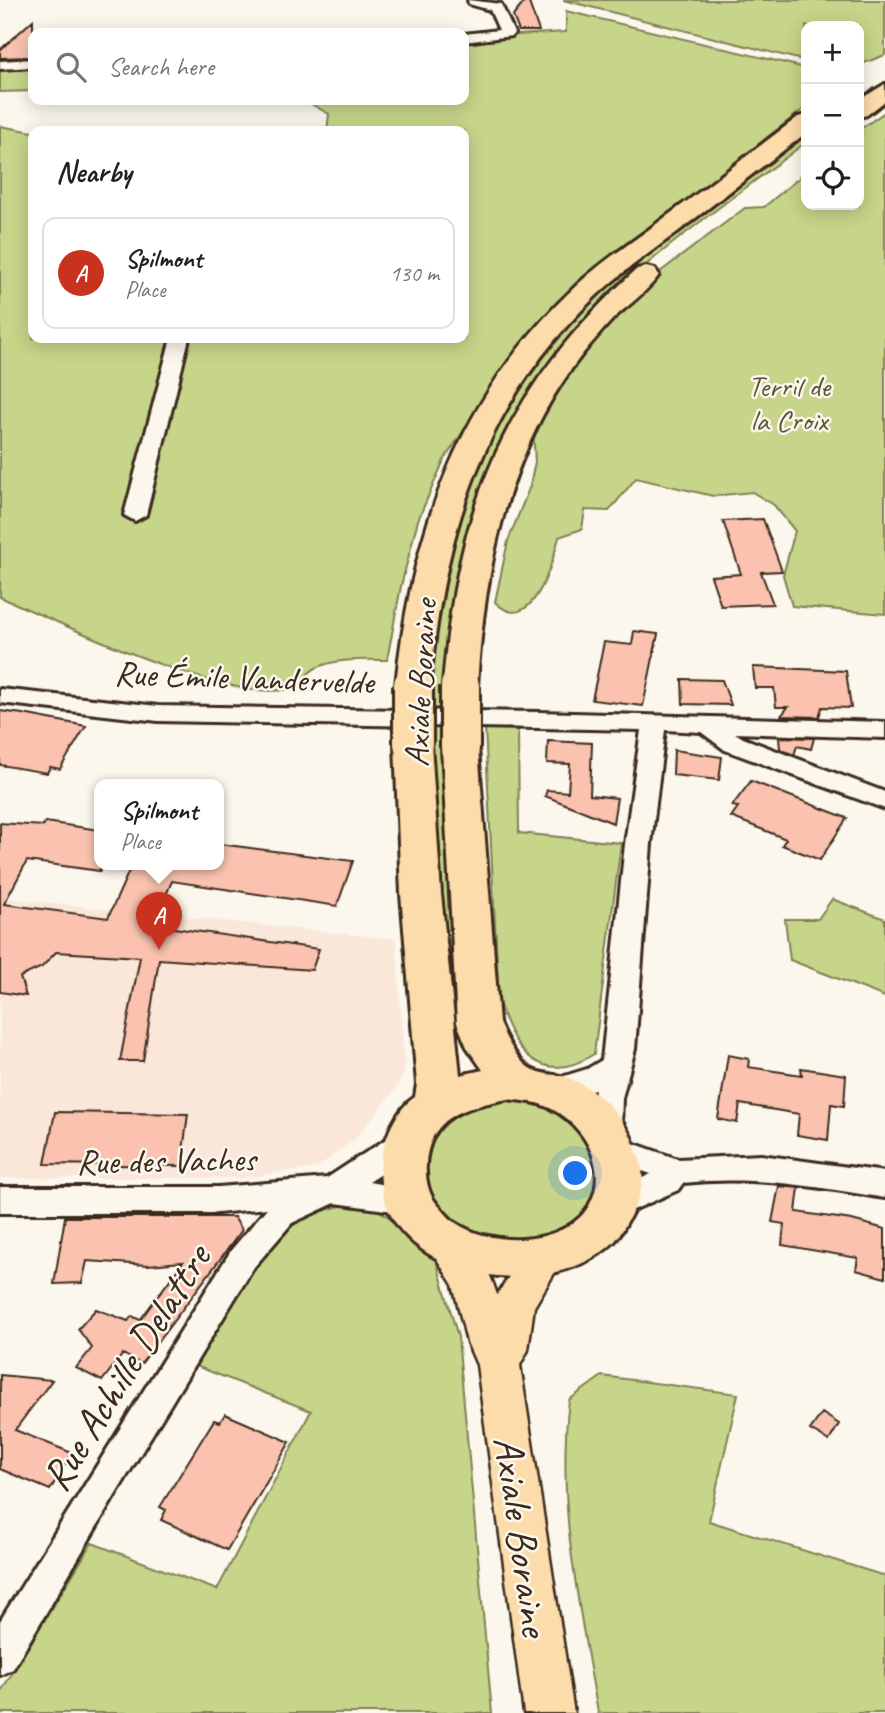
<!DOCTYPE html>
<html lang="en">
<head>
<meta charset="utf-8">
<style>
  :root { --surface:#fff; --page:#f2f2f2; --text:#202124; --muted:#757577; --line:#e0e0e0; --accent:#c8321e }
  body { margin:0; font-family:Caveat,sans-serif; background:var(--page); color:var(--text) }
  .controls { position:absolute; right:21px; top:21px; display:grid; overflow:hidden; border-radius:14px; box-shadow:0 4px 18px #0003 }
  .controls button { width:63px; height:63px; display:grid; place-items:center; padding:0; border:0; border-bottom:2px solid var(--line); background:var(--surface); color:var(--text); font:35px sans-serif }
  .you { position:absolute; left:576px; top:1174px; width:24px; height:24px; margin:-18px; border:5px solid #fff; border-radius:50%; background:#1a73e8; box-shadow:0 0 0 10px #1a73e833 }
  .badge { display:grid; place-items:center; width:46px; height:46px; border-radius:50%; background:var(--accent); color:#fff; font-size:23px; font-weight:700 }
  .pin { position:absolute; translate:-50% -58px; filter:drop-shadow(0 2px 4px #0008) }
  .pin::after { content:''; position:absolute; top:37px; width:24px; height:21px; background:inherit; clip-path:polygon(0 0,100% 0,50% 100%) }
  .popup { position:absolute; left:94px; top:779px; width:130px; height:91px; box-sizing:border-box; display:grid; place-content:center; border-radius:14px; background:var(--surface); filter:drop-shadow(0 2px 5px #0005); font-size:23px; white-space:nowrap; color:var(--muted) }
  .popup b { font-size:26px; color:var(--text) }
  .popup::after { content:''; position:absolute; left:50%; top:100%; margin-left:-14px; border:14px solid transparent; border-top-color:var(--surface) }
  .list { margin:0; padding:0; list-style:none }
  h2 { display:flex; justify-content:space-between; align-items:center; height:91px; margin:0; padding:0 28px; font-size:30px }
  h2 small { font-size:23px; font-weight:400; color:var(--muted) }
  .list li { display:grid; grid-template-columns:46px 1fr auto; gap:21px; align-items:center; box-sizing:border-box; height:112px; margin:0 14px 14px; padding:0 14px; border:2px solid var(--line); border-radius:14px }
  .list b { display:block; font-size:26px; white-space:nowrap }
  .list p { margin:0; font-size:23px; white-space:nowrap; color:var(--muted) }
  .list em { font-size:23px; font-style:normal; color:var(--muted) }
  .icon { flex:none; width:38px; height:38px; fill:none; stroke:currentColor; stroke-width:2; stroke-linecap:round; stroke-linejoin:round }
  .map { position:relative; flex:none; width:885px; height:1713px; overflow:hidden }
  .search { position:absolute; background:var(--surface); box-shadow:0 4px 18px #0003; left:28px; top:28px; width:441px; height:77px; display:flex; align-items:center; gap:18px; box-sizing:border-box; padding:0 24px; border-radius:14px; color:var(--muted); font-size:26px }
  .panel { position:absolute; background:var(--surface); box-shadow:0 4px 18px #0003; left:28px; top:126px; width:441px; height:217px; border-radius:14px }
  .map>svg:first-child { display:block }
</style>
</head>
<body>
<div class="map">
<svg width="885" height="1713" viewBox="0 0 885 1713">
  <rect width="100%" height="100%" fill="#fbf7ec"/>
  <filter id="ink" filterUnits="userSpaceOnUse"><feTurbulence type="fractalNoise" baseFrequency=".0143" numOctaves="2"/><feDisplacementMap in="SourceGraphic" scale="14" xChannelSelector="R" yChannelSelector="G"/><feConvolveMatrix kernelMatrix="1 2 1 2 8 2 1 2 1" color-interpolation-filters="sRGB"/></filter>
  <g filter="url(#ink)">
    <path fill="#fbe7da" d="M0,898L396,939L405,1073L392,1094L356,1138L317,1168L241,1178H0Z"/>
    <path fill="#c6d589" stroke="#808054" stroke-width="2" d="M563,0H885V55L859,65V26H806V61Z
      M566,11L806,68V107L602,266L526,337L444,460L418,520L401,586L387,660C366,660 338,658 318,667C307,671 300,686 288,689C228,704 61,623 0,597V126L33,132V338H464V131H327L329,114L304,100H464V38L566,32Z
      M33,63V91L0,92V65Z
      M885,112V614L792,606L783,575L795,531L774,505L752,492L713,496L636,478L609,511L585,510L582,529L559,537C553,561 532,639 495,602L508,541L530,486L535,462L533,429L563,376L591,340L652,278L745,208L764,207L806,172V205H859V130Z
      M806,129V142C730,201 647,256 581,326C511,401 465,506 451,606C442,668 446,730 449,792C452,864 455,937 459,1009L445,948L427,737L434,594L468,477L535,359L615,275Z
      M485,728L518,730L519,833L621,843L594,1054C541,1088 513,1050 499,1002Z
      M832,899L885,919V997L790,960L785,919H818Z
      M492,1097L533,1098L575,1118L603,1173C598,1185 594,1203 586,1213C557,1248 475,1250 443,1218C434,1208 427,1192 420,1181L433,1129L476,1100Z
      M349,1204L378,1210L399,1224L436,1260L458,1337L492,1713H0V1693L92,1543L217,1590L311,1411L196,1366C220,1323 243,1267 281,1234C300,1218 325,1209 349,1204Z
      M602,1376L738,1394L709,1521L885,1576V1713H598C580,1609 556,1506 569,1400Z"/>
    <path fill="#fac2af" stroke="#3b2a1e" stroke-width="2" d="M526,0H528L539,31H519L513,16Z
      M33,20V57L0,58V50Z
      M763,519L782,571L761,572L773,604L721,606L711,576L741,574L723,521Z
      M634,631L658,634L643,706L592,700L604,642L632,645Z
      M753,667L846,671L851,708L822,707L819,717L781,716L788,707H776L774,688H755Z
      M682,679L722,680L731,705L683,704Z
      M0,711L23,714L86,726L60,769L50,767L47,773L0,765Z
      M779,737L814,738L811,749L797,746L794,755L780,749Z
      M548,741L592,743L590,795L617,798L613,823L545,796L547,790L568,792L570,764L547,763Z
      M674,750L722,757L719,780L673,775Z
      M751,781L847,818L820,860L782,845L786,839L731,817L738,807L732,806Z
      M45,822L100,830V871L27,861L4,904L108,918L132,864H219V844L353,861L337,906L172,881L153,925L319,949L312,970L159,959L143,1061H120L140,957L56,952L42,967L20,977L26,996L0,992V823L43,826Z
      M728,1055L749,1059L748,1067L802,1075L801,1068L846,1075L844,1106L831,1104L828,1140L797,1135L799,1114L740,1104L737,1123L718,1119Z
      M55,1112L188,1114L181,1166L45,1164Z
      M779,1186L799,1188L796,1212L852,1220L885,1229V1278L856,1270L858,1258L782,1245L784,1224L772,1222Z
      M65,1217H234L242,1230L141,1364L123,1354L102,1381L76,1368L92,1348L78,1329L96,1309L128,1321L132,1316L140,1320L183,1262L148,1265L87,1261L82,1283L54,1284Z
      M0,1375L52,1380L15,1430L72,1453L50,1490L0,1469Z
      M822,1413L839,1424L829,1441L810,1430Z
      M225,1414L290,1442L227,1550L161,1520L166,1510L160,1507L214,1420L220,1422Z"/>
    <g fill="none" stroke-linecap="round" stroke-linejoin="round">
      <g stroke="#3b2a1e" stroke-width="6">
        <path id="minor" d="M468,0L501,4L514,33L512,36L464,42V34L499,30L490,10L469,4Z
          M33,59V67L0,69V61Z
          M171,338H189L146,515L135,521L124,515Z
          M0,689L158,706L539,712L885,722V738L735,733L743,738L885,792V809L725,750L701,732L665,730L651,844L635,1049L622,1098L621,1128L617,1136L606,1140L595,1136L591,1128L595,1089L555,1101L545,1098L540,1090L545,1082L587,1069L602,1060L625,844L641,730L158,721L0,703Z
          M405,1131L416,1134L420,1143L416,1152L369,1182L419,1191L424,1200L419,1209L408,1213L335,1203L292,1223L254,1267L113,1499L13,1669L0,1675V1621L232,1249L267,1208L218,1213H0V1187H218L327,1178L394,1134Z
          M618,1138L678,1159L761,1155L885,1172V1198C816,1187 753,1175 683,1183L678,1190L613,1219L602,1215L597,1206L602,1197L651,1174L607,1159L603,1150L607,1141Z"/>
      </g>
      <g stroke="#3b2a1e" stroke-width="5">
        <path id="major" d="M445,1223C472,1232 489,1269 497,1295L531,1243L545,1238L559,1243L565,1255L534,1307L528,1350L520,1365L574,1713H524L477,1365L467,1342L453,1285L425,1240L431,1228Z"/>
      </g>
      <g stroke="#3b2a1e" stroke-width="6">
        <path id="highway" d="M885,84V101L867,115L859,117V100Z
          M806,115V133C764,165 722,198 680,230C652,251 623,271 597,295C483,403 443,533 430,685L425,693L413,696L401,693L396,685C412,528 460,394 578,284C605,259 637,239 667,216C711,184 754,150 798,117Z
          M646,267L655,269L659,275C647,292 628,305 613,319C600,333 586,349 575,364C506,458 484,572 477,686L472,694L460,697L448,694L443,686C457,508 502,391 637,269Z
          M413,731L426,735L431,743L441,894L460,1075L483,1070L467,1047L457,1023L442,748L447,740L460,736L473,740L478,748L499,1023C505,1037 518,1063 533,1070C543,1075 558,1074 569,1078C608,1095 630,1124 641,1164C646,1183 637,1204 628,1220C624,1227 620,1236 614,1242C544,1310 369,1276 381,1161C384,1139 396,1109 415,1097L417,1084L401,894L395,743L400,735ZM508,1099C520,1101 534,1101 545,1106C585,1122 615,1174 584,1213C556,1246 490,1246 456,1223C449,1219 443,1210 437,1204C428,1194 425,1178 426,1164C430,1115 466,1107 508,1099Z"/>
      </g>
      <use href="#minor" fill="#fbf7ec" fill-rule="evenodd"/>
      <use href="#major" fill="#fddcac" fill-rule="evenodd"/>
      <use href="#highway" fill="#fddcac" fill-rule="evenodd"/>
      <g stroke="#3b2a1e" stroke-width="44" stroke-linecap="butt">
        <path id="highway-bridge" d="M413,685V743
          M460,686V748"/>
      </g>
      <use href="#highway-bridge" stroke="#fddcac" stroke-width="38"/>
    </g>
  </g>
  <g text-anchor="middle" stroke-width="5" stroke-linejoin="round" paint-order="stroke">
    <g font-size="30" fill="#5e5539" stroke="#fbf7ec">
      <text x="789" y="396">Terril de<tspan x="789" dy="34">la Croix</tspan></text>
    </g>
    <g font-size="35" fill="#3b2a1e" stroke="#fbf7ec">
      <text transform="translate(244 677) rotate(2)" y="12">Rue Émile Vandervelde</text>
      <text transform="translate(420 683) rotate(-87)" y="12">Axiale Boraine</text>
      <text transform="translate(166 1160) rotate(-1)" y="12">Rue des Vaches</text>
    </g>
    <g font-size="42" fill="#3b2a1e" stroke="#fbf7ec">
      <text transform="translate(125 1367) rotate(-58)" y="15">Rue Achille Delattre</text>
      <text transform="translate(523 1536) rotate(82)" y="15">Axiale Boraine</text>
    </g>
  </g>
</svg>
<div class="controls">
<button>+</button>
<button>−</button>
<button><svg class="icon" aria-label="locate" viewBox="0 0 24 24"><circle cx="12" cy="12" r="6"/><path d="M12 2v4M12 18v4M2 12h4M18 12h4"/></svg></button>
</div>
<div class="you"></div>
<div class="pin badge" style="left:159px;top:950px">A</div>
<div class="popup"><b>Spilmont</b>Place</div>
<div class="search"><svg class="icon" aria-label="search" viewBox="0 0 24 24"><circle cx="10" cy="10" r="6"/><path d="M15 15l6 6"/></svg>Search here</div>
<section class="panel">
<h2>Nearby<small></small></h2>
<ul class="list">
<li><span class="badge">A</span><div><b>Spilmont</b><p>Place</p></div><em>130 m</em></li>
</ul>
</section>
</div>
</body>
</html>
